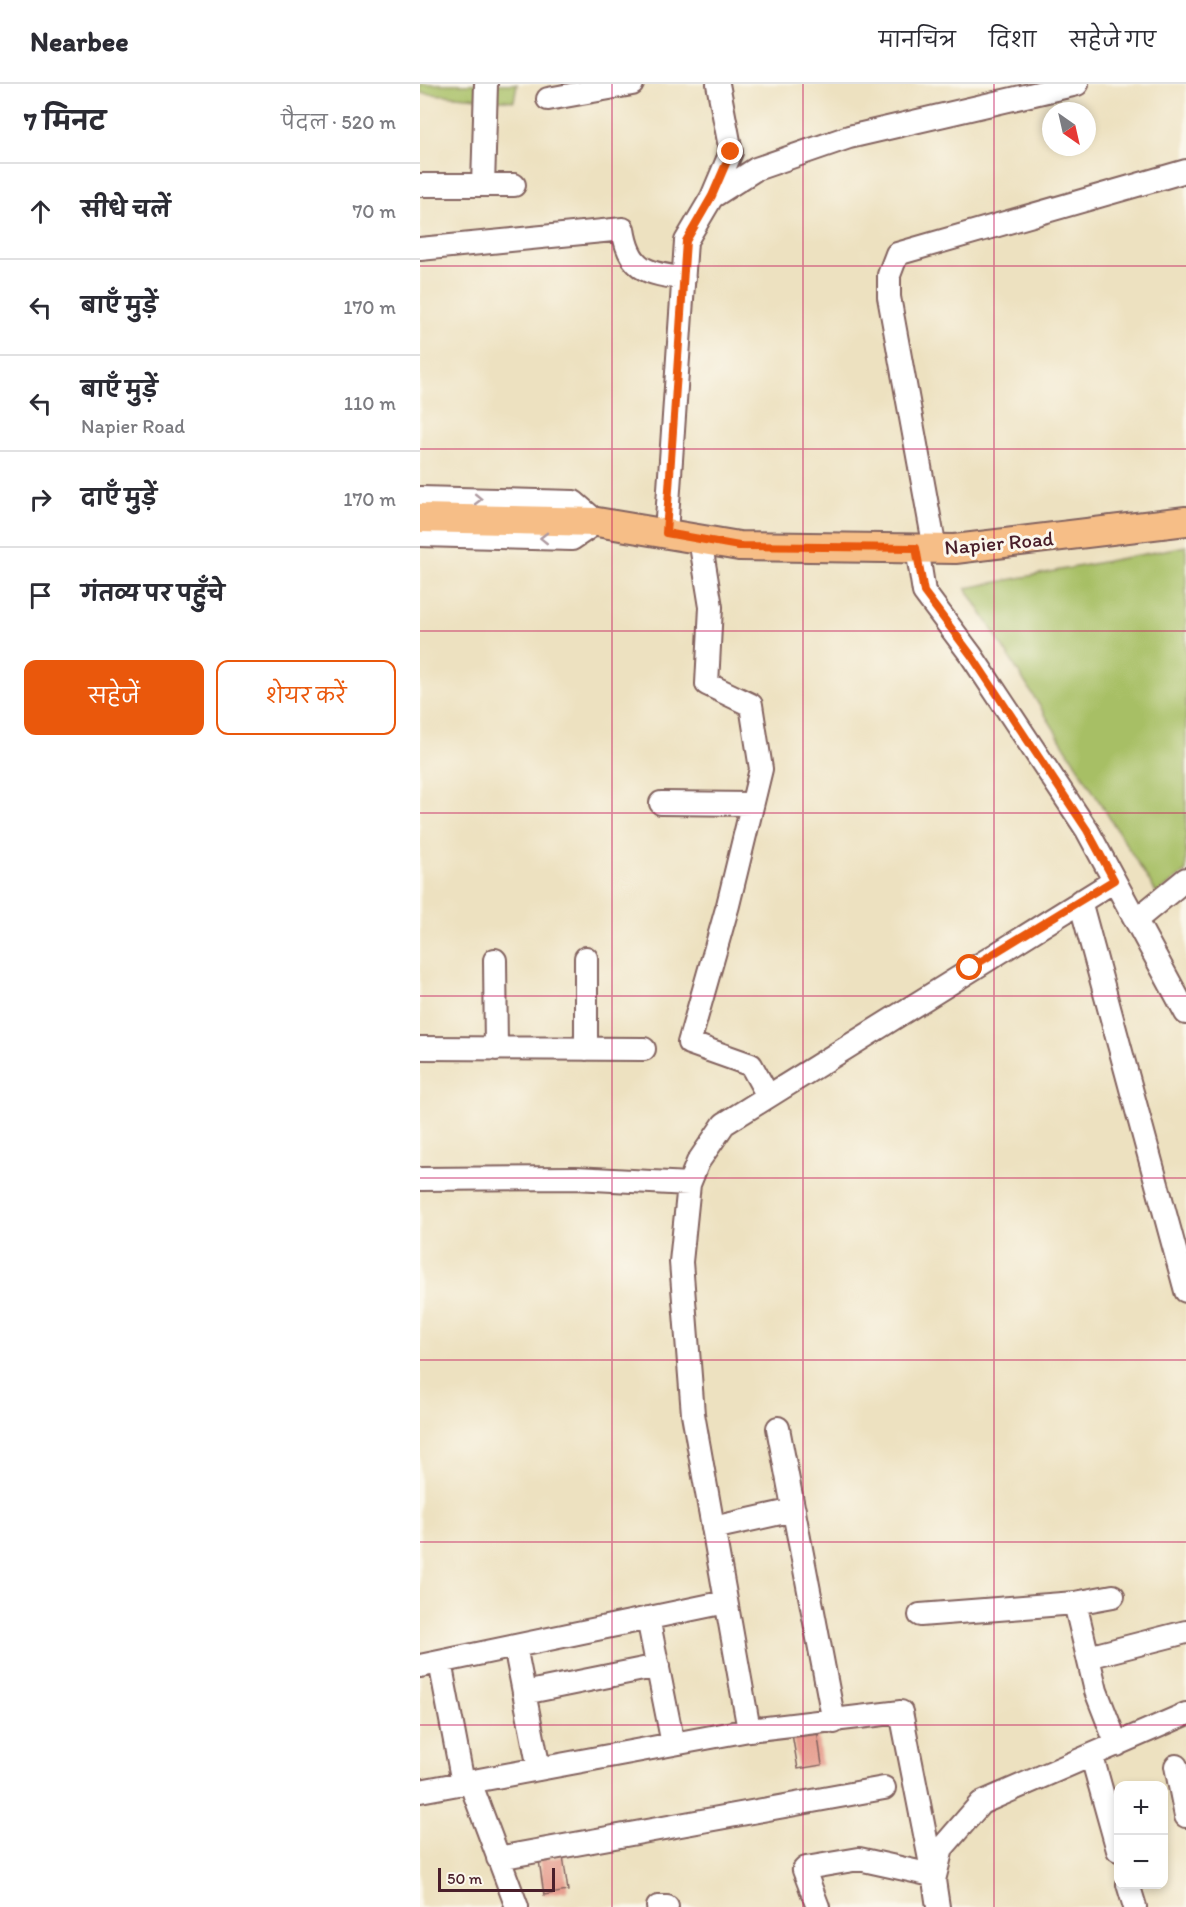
<!DOCTYPE html>
<html lang="hi">
<head>
<meta charset="utf-8">
<style>
  :root { --surface:#fff; --page:#f2f2f3; --text:#2b2b33; --muted:#7c7c81; --line:#e1e1e2; --accent:#ea580c }
  body { margin:0; font-family:Itim,"Playpen Sans Deva",sans-serif; background:var(--page); color:var(--text) }
  .controls { position:absolute; right:18px; bottom:18px; display:grid; overflow:hidden; border-radius:12px; box-shadow:0 3px 9px #0003 }
  .controls button { width:54px; height:54px; display:grid; place-items:center; padding:0; border:0; border-bottom:2px solid var(--line); background:var(--surface); color:var(--text); font:30px sans-serif }
  .compass { position:absolute; left:622px; top:18px; width:54px; height:54px; border-radius:50%; background:var(--surface); box-shadow:0 3px 9px #0003; rotate:146deg }
  .scale { position:absolute; left:18px; bottom:15px; width:117px; box-sizing:border-box; padding-left:6px; border:3px solid #4a1f2b; border-top:0; font-size:16px; line-height:21px; white-space:nowrap; color:#4a1f2b; -webkit-text-stroke:4px #fbf7ec; paint-order:stroke }
  .stop { position:absolute; width:18px; height:18px; margin:-14px; border:4px solid #ea580c; border-radius:50%; background:#fff }
  .stop.end { background:#ea580c; border-color:#fff; box-shadow:0 2px 6px #0008 }
  .list { margin:0; padding:0; list-style:none }
  h2 { display:flex; justify-content:space-between; align-items:center; height:78px; margin:0; padding:0 24px; font-size:26px }
  h2 small { font-size:20px; font-weight:400; color:var(--muted) }
  .list li { display:grid; grid-template-columns:39px 1fr auto; gap:18px; align-items:center; box-sizing:border-box; height:96px; padding:0 24px; border-top:2px solid var(--line) }
  .list b { display:block; font-size:22px; white-space:nowrap }
  .list p { margin:0; font-size:20px; white-space:nowrap; color:var(--muted) }
  .list em { font-size:20px; font-style:normal; color:var(--muted) }
  .actions { display:flex; gap:12px; padding:18px 24px }
  .actions a { flex:1; padding:14px 0; border:2px solid var(--accent); border-radius:12px; text-align:center; font-size:21px; color:var(--accent) }
  .actions .main { background:var(--accent); color:#fff }
  .icon { flex:none; width:33px; height:33px; fill:none; stroke:currentColor; stroke-width:2; stroke-linecap:round; stroke-linejoin:round }
  .map { position:relative; flex:none; width:766px; height:1823px; overflow:hidden }
  header { display:flex; align-items:center; gap:36px; box-sizing:border-box; height:84px; padding:0 30px; background:var(--surface); border-bottom:2px solid var(--line) }
  header strong { font-size:28px }
  nav { display:flex; gap:33px; margin-inline-start:auto; font-size:21px }
  main { display:flex }
  aside { flex:1; background:var(--surface) }
  .map>svg:first-child { display:block }
</style>
</head>
<body>
<header>
<strong>Nearbee</strong>
<nav><a>मानचित्र</a><a>दिशा</a><a>सहेजे गए</a></nav>
</header>
<main>
<aside>
<h2>7 मिनट<small>पैदल · 520 m</small></h2>
<ul class="list">
<li><svg class="icon" aria-label="ahead" viewBox="0 0 24 24"><path d="M12 20V5M6 11l6-6 6 6"/></svg><div><b>सीधे चलें</b></div><em>70 m</em></li>
<li><svg class="icon" aria-label="left" viewBox="0 0 24 24"><path d="M17 20v-9H6M10 6l-5 5 5 5"/></svg><div><b>बाएँ मुड़ें</b></div><em>170 m</em></li>
<li><svg class="icon" aria-label="left" viewBox="0 0 24 24"><path d="M17 20v-9H6M10 6l-5 5 5 5"/></svg><div><b>बाएँ मुड़ें</b><p>Napier Road</p></div><em>110 m</em></li>
<li><svg class="icon" aria-label="right" viewBox="0 0 24 24"><path d="M7 20v-9h11M14 6l5 5-5 5"/></svg><div><b>दाएँ मुड़ें</b></div><em>170 m</em></li>
<li><svg class="icon" aria-label="arrive" viewBox="0 0 24 24"><path d="M6 21V4h12l-3 4 3 4H6"/></svg><div><b>गंतव्य पर पहुँचे</b></div></li>
</ul>
<div class="actions"><a class="main">सहेजें</a><a>शेयर करें</a></div>
</aside>
<div class="map">
<svg width="766" height="1823" viewBox="0 0 766 1823">
  <rect width="100%" height="100%" fill="#fbf7ec"/>
  <filter id="ink" filterUnits="userSpaceOnUse"><feTurbulence type="fractalNoise" baseFrequency=".0167" numOctaves="2"/><feDisplacementMap in="SourceGraphic" scale="12" xChannelSelector="R" yChannelSelector="G"/><feConvolveMatrix kernelMatrix="1 2 1 2 8 2 1 2 1" color-interpolation-filters="sRGB"/></filter>
  <filter id="wash" filterUnits="userSpaceOnUse"><feTurbulence type="fractalNoise" baseFrequency=".008" numOctaves="4" result="noise"/><feDisplacementMap in="SourceGraphic" scale="24" xChannelSelector="R" yChannelSelector="G"/><feGaussianBlur stdDeviation="1.35" result="paint"/><feColorMatrix in="noise" values="0 0 0 0 0 0 0 0 0 0 0 0 0 0 0 0 0 1.4 0 .05"/><feComposite in="paint" operator="in"/></filter>
  <g filter="url(#wash)">
    <rect width="100%" height="100%" fill="#ede1c0"/>
    <path fill="#a7bf65" stroke="#786f48" stroke-width="1.5" d="M0,0H97L94,17L0,9Z
      M766,462V787L737,810L546,504Z"/>
    <g id="blocks">
      <path fill="#e28c7d" d="M397,1646L402,1681L378,1685L372,1650Z
        M143,1772L148,1807L124,1811L119,1776Z"/>
    </g>
  </g>
  <g filter="url(#ink)">
    <use href="#blocks" fill-opacity="0" stroke="#83635f" stroke-width="1.5"/>
    <g fill="none" stroke-linecap="round" stroke-linejoin="round">
      <g stroke="#83635f" stroke-width="26">
        <path id="minor" d="M128,15L212,0
          M0,101H94
          M63,101L66,0
          M292,113L311,68L298,0
          M0,165L203,145C209,186 227,190 264,194
          M0,414L154,418L177,438L152,455L0,451
          M246,449L266,157L292,113L336,85L429,53L657,0
          M280,455L291,523L287,600L331,621L341,685L308,821L269,959L331,981L348,1012
          M497,464L504,508L551,571L667,746L766,929
          M515,465L469,213V191L477,170L766,87
          M241,719L332,720
          M660,817L766,1207
          M716,836L766,795
          M75,876L76,965
          M0,964L224,965
          M166,965V874
          M0,1095L155,1094L269,1100
          M358,1344L414,1638
          M293,1444L374,1426
          M655,1519L676,1607L697,1661
          M500,1531L655,1519L693,1512
          M228,1534L253,1660
          M95,1562L119,1685
          M668,1573L766,1548
          M20,1578L43,1699
          M0,1582L306,1518
          M104,1609L238,1582
          M329,1646L273,1330L261,1178L269,1100L278,1078L304,1040L694,797
          M672,1673L698,1766
          M756,1682L766,1732
          M50,1698L97,1823
          M0,1707L329,1646L481,1628L514,1796
          M78,1774L464,1704
          M708,1800L715,1823
          M238,1823H247
          M398,1823L384,1786L386,1784L439,1775L512,1791
          M518,1823L514,1796L522,1764L561,1719L766,1630"/>
      </g>
      <g stroke="#83635f" stroke-width="32">
        <path id="major" d="M0,434L177,438L319,462L535,465L766,437"/>
      </g>
      <use href="#minor" stroke="#fff" stroke-width="22"/>
      <use href="#major" stroke="#f6be87" stroke-width="28"/>
    </g>
    <defs><path id="oneway-chevron" d="M-2-3.5L2.5 0L-2 3.5" fill="none" stroke-width="1.6" stroke-linecap="round" stroke-linejoin="round" transform="scale(1.5)"/></defs>
    <g stroke="#ae9aa0">
      <use href="#oneway-chevron" transform="translate(58 415) rotate(1)"/>
      <use href="#oneway-chevron" transform="translate(124 454) rotate(-179)"/>
    </g>
  </g>
  <g fill="none" stroke-linecap="round" stroke-linejoin="round" filter="url(#ink)">
    <path stroke="#ea580c" stroke-width="8" d="M311,68L292,112L266,157L246,449L319,462L496,464L504,508L551,571L667,746L694,796L550,884"/>
  </g>
  <path fill="none" stroke="#c2185b" stroke-width="1.5" stroke-opacity="0.55" d="M192,0V1823M383,0V1823M574,0V1823M0,182H766M0,365H766M0,547H766M0,729H766M0,912H766M0,1094H766M0,1276H766M0,1458H766M0,1641H766"/>
  <g text-anchor="middle" stroke-width="6" stroke-linejoin="round" paint-order="stroke">
    <g font-size="21" fill="#4a1f2b" stroke="#fbf7ec">
      <text transform="translate(579 459) rotate(-5)" y="7">Napier Road</text>
    </g>
  </g>
</svg>
<div class="controls">
<button>+</button>
<button>−</button>
</div>
<svg class="compass" viewBox="-18 -18 36 36"><path d="M0-13l5 13h-10z" fill="#e53935"/><path d="M0 13l5-13h-10z" fill="#7c7c81"/></svg>
<div class="scale">50 m</div>
<div class="stop" style="left:550px;top:884px"></div>
<div class="stop end" style="left:311px;top:68px"></div>
</div>
</main>
</body>
</html>
